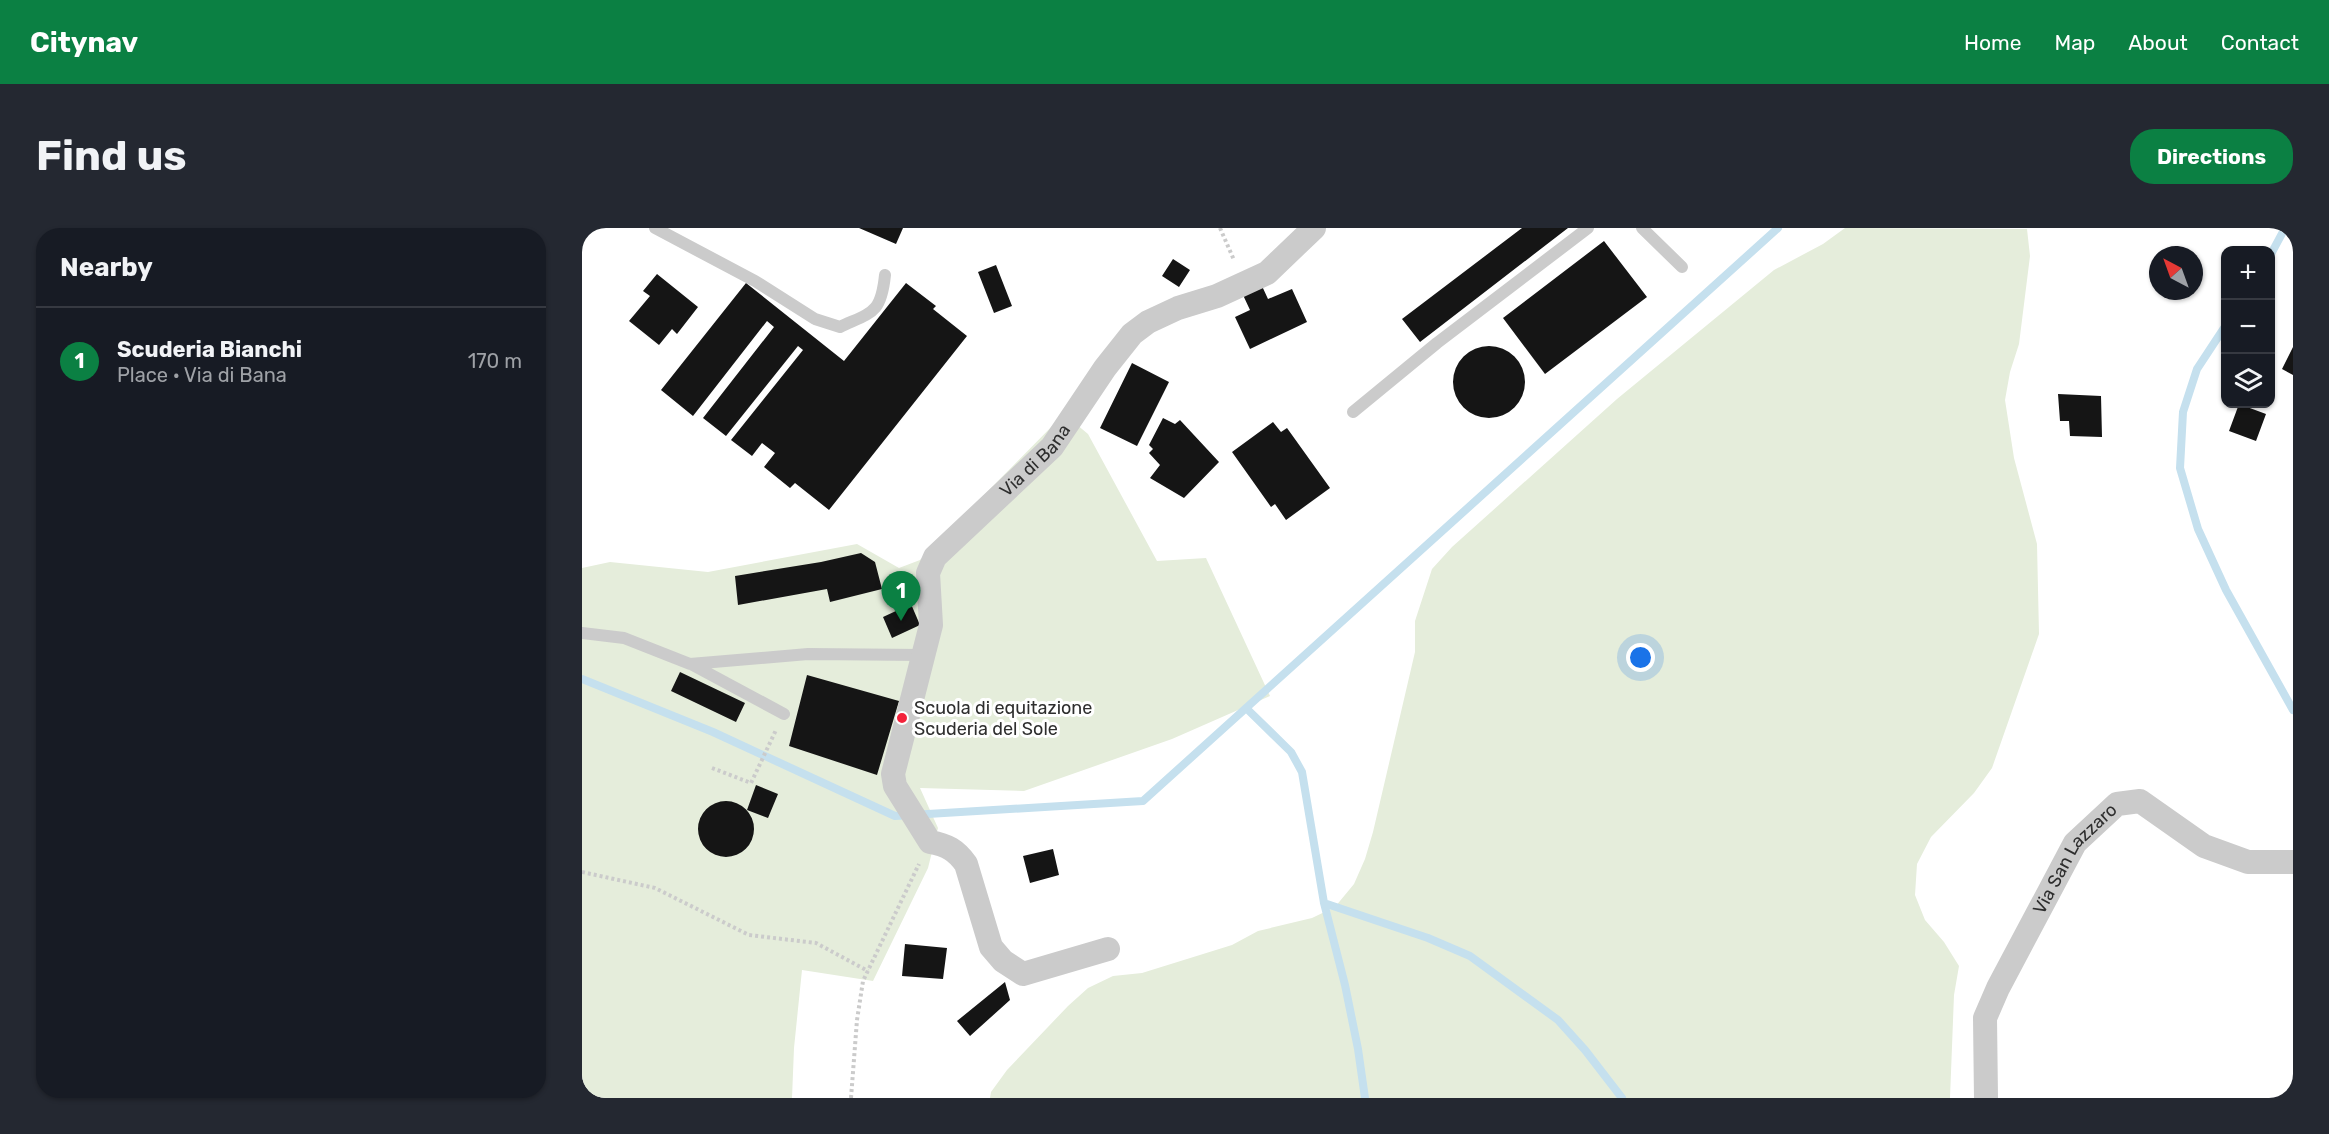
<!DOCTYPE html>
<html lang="en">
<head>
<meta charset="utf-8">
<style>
  :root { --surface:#171b24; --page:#242831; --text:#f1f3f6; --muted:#9ea1a6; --line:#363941; --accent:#0b8043 }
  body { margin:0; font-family:Rubik,sans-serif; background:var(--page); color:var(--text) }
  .controls { position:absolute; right:18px; top:18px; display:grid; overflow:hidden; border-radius:12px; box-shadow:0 2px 4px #0004 }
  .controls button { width:54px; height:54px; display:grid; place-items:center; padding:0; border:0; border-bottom:2px solid var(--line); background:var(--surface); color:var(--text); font:30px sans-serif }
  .compass { position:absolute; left:1567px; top:18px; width:54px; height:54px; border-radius:50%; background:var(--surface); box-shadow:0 2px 4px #0004; rotate:319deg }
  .you { position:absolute; left:1059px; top:430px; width:21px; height:21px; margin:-15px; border:4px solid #fff; border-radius:50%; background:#1a73e8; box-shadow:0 0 0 9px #1a73e833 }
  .badge { display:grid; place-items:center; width:39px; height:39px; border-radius:50%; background:var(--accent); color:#fff; font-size:20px; font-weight:700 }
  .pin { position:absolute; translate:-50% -50px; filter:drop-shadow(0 2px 3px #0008) }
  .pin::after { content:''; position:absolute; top:32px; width:21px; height:18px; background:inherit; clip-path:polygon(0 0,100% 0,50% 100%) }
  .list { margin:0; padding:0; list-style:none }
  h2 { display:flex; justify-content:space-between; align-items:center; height:78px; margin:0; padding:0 24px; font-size:26px }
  h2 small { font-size:20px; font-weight:400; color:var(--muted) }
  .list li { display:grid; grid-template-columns:39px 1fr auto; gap:18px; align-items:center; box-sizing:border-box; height:108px; padding:0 24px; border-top:2px solid var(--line) }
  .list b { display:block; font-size:22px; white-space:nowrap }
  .list p { margin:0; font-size:20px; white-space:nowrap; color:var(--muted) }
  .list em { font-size:20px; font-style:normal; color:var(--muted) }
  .icon { flex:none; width:33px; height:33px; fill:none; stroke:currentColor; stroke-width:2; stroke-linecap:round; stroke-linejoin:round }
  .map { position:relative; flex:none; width:1711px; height:870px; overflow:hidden; border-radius:24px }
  header { display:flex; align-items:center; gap:36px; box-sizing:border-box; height:84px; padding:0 30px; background:var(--accent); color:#fff }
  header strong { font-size:28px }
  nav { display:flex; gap:33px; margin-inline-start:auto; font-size:21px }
  .intro { display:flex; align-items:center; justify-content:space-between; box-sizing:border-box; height:144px; padding:0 36px }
  h1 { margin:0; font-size:42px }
  .button { padding:15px 27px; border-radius:24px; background:var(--accent); color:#fff; font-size:21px; font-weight:700 }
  main { display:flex; gap:36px; padding:0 36px }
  aside { flex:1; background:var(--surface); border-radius:24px; box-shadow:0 2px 4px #0004 }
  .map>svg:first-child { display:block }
</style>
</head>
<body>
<header>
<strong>Citynav</strong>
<nav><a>Home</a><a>Map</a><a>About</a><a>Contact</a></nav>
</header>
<div class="intro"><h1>Find us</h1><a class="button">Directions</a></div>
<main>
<aside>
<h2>Nearby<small></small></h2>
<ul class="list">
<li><span class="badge">1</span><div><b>Scuderia Bianchi</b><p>Place · Via di Bana</p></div><em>170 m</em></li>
</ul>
</aside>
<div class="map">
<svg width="1711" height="870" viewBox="0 0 1711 870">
  <rect width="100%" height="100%" fill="#fff"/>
  <path fill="#e5eddb" d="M1263,0L1445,1L1448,28L1437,116L1428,144L1423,172L1432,230L1455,316L1457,406L1410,540L1392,565L1349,609L1335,636L1333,667L1343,692L1362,714L1377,738L1372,767L1368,870H408L409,864L425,842L486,778L506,760L531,748L560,745L650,717L676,703L730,690L753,679L772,656L783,631L791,604L833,424V393L850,341L870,319L1035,171L1192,42L1241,16Z
    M482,186L506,206L575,333L624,330L688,468L590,511L442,563L338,560L356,600L346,640L291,753L220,742L212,820L210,870H0V340L28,334L126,344L275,316L317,340L338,332Z"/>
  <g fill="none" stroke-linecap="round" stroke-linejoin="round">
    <path stroke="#c5e0ee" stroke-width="8" d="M1688,28L1703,0
      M1644,97L1615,141L1601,184L1598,240L1616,301L1644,362L1711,482
      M0,451L131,504L313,588L561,573L1196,0
      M664,480L709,524L720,544L742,675L763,757L776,821L783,870
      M742,675L846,710L888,728L976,792L1003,822L1040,870"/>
  </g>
  <path fill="#151515" d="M277,0H321L314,16Z
    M940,0H986L838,114L820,91Z
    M1022,13L1065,69L963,146L921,90Z
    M591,31L608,42L597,59L580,48Z
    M414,37L430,78L412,85L396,44Z
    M75,46L116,79L95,106L90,101L77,117L47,93L68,68L61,63Z
    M164,55L262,133L324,55L354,78L351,81L385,108L247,282L213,255L208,260L182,239L193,225L180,215L170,228L149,212L221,122L216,118L144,208L121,190L192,99L185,93L111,188L79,162Z
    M680,58L686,71L710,61L725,94L668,121L653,89L668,82L661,67Z
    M871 154a36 36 0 1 1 72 0a36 36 0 1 1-72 0Z
    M1711,119V147L1700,141Z
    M550,135L587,154L555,218L518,200Z
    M1476,166L1519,168L1520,209L1488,208L1487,193H1478Z
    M1657,176L1684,186L1674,213L1647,203Z
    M581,190L593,196L598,192L637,234L602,270L568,250L578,237L567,225L571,221L567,217Z
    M691,194L699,204L705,200L748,260L704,292L693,276L689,279L650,224Z
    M279,325L293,334L300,361L248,374L245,361L156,377L153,348L239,334Z
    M329,376L338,397L310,410L301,389Z
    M98,444L163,475L154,494L89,463Z
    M225,447L317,473L295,547L207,518Z
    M174,557L196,566L186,590L165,582Z
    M116 601a28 28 0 1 1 56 0a28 28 0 1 1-56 0Z
    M471,621L477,647L448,655L441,628Z
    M323,716L365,720L361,751L320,748Z
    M423,754L428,772L388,808L375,793Z"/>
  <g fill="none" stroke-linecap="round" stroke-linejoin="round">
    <path stroke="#cbcbcb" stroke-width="4" stroke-dasharray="3 3" stroke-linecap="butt" d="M638,0L652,32
      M130,540L169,555L194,502
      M0,644L73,660L167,707L234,715L286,743
      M269,870L275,792L281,753L337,636"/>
    <path stroke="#cbcbcb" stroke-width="12" d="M73,0L173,53L233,91L258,99C290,84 299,86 303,47
      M1060,0L1100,39
      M771,184L855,115L1006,0
      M0,405L42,410L108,436L226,426L341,427
      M109,436L202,486"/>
    <g stroke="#cbcbcb" stroke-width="24">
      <path id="s1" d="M526,721L441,746L421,733L409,719L384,636C374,622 365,617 348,614L313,558L311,546L349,397L346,345L353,329L470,219L523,140L550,106L566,94L596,80L635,68L685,45L732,0"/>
      <path id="s2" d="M1404,870L1403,790L1416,760L1493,615L1535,576L1558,573L1622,618L1666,634H1711"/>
    </g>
  </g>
  <circle fill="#f3223b" stroke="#fff" stroke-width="2" cx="320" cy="490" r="6"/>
  <g text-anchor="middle" stroke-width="6" stroke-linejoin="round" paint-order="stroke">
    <g font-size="18" fill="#2e2e2e" stroke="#fff">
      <text dy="6" stroke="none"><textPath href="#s1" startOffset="702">Via di Bana</textPath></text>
      <text dy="6" stroke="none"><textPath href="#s2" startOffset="264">Via San Lazzaro</textPath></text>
    </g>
    <g font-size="18" fill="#2e2e2e" stroke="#fff" text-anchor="start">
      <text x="332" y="486">Scuola di equitazione<tspan x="332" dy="21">Scuderia del Sole</tspan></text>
    </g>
  </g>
</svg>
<div class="controls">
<button>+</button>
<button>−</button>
<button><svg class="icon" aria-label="layers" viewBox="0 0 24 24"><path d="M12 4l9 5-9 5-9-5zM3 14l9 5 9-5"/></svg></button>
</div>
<svg class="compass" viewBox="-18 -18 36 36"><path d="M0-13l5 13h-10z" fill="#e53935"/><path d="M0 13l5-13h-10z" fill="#9ea1a6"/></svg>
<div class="you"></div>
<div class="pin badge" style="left:319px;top:393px">1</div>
</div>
</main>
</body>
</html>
